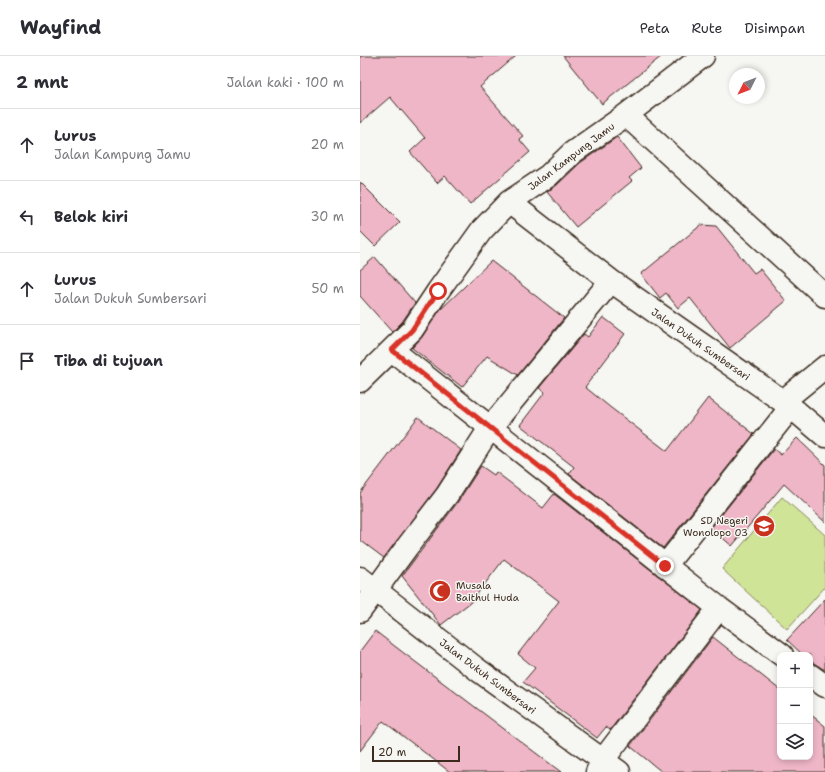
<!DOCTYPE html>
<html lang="id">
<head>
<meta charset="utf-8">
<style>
  :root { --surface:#fff; --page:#f7f7f7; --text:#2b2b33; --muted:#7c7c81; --line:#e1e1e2 }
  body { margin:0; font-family:"Shantell Sans",sans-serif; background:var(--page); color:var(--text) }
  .controls { position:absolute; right:12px; bottom:12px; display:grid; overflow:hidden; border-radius:8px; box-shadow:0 2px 6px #0003 }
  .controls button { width:36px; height:36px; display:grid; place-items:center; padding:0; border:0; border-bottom:1px solid var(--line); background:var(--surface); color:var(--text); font:20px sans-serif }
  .compass { position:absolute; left:369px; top:12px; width:36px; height:36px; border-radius:50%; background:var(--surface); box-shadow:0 2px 6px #0003; rotate:228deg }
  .scale { position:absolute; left:12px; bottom:10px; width:88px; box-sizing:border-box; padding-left:4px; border:2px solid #3b2a1e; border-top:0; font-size:11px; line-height:14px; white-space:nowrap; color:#3b2a1e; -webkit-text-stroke:3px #f6f6f2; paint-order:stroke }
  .stop { position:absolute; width:12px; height:12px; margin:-9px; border:3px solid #d93025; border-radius:50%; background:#fff }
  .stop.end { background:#d93025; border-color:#fff; box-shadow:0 1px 4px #0008 }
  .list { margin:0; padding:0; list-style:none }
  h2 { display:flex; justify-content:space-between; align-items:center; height:52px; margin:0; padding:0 16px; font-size:17px }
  h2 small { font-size:13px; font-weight:400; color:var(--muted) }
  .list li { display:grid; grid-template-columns:26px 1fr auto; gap:12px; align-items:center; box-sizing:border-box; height:72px; padding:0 16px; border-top:1px solid var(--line) }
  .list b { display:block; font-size:15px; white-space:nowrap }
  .list p { margin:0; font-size:13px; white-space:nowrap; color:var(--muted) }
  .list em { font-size:13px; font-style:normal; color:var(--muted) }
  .icon { flex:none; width:22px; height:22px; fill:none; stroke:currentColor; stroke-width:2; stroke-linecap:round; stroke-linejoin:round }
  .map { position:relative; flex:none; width:465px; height:716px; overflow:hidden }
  header { display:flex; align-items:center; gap:24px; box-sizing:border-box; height:56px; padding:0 20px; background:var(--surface); border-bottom:1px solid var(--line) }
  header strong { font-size:19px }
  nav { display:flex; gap:22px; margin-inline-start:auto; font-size:14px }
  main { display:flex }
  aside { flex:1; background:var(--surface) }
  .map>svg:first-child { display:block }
</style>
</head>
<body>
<header>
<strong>Wayfind</strong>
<nav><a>Peta</a><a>Rute</a><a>Disimpan</a></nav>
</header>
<main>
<aside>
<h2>2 mnt<small>Jalan kaki · 100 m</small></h2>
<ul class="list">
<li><svg class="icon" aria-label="ahead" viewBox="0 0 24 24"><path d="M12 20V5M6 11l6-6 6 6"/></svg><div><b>Lurus</b><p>Jalan Kampung Jamu</p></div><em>20 m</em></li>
<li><svg class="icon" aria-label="left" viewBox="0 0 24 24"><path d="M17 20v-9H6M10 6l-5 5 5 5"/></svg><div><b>Belok kiri</b></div><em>30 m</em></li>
<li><svg class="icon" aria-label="ahead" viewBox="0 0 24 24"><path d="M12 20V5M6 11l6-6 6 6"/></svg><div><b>Lurus</b><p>Jalan Dukuh Sumbersari</p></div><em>50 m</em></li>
<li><svg class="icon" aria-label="arrive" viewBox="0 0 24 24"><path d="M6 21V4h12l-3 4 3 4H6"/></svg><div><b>Tiba di tujuan</b></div></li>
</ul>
</aside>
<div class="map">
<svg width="465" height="716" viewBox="0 0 465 716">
  <rect width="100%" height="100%" fill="#f6f6f2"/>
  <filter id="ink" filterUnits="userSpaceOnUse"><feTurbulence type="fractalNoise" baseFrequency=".025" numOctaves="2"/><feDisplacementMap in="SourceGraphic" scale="8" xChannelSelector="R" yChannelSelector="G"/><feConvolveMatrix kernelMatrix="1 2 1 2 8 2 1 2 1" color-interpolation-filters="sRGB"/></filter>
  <g filter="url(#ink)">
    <path fill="#d0e498" stroke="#86875b" d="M422,441L465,479V531L427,573L362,513Z"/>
    <path fill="#efb6c8" stroke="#3b2a1e" d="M0,0H156L120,31L163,80L159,83L170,96L110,148L85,120L77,127L50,96L65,82L30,41L0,67Z
      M203,0H302L242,48Z
      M257,81L281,112L269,122L272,125L216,171L187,136L197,129L220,107Z
      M0,126L40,166L15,190L0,175Z
      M341,169L356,170L394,217L400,213L426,245L370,292L330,242L318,252L306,237L300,242L281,218Z
      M15,201L55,247L42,266L32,276L0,240V214Z
      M131,205L204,262L158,319L127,300L102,331L52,292L62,281L79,255Z
      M243,261L265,278L225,331L251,352L307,395L348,342L394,378L303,492L209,418L214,411L160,369L185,336L179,332L224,278L228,281Z
      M58,361L101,394L77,432L24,502L0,484V437Z
      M437,382L465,409V466L424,428L372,490L351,472L414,393L421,399Z
      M121,410L134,419L136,416L183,452L194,438L342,554L250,674L246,671L237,682L163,626L175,612L158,598L199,545L144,503L111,546L81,569L42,520L97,447Z
      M465,543V614L450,605V599H443L427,584Z
      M15,575L45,598L201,716H90L23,665L0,695V595Z
      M353,581L420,634V701H450V658L465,670V716H302L270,690Z"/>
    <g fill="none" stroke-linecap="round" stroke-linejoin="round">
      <g stroke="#3b2a1e" stroke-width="25">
        <path id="minor" d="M266,59L465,240
          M149,146L251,225L431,351L465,380
          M32,294L359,552L422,599
          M0,325L52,274L78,235L121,175L149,146L188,120L212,97L266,59L343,0
          M423,345L465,311
          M305,510L431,351
          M0,522L118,614L259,716
          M0,555L47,491L87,439L130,372L251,225
          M450,619L465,630
          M237,716L243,704L359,552"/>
      </g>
      <use href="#minor" stroke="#f6f6f2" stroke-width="22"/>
    </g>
  </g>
  <g fill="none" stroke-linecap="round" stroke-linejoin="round" filter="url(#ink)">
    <path stroke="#d93025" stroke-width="5" d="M78,235L52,274L32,294L305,510"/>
  </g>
  <defs>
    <g id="school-disc" transform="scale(1.15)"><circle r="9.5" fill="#c8321e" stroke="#f6f6f2"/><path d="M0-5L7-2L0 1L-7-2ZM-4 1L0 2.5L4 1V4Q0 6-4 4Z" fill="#fff"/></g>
    <g id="mosque-disc" transform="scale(1.15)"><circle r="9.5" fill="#c8321e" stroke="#f6f6f2"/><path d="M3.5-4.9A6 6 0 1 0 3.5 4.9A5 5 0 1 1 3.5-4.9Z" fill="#fff"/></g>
  </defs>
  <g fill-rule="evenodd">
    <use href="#school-disc" x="404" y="470"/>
    <use href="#mosque-disc" x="80" y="535"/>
  </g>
  <g text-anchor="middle" stroke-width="3" stroke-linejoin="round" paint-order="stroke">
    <g font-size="10" fill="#3b2a1e" stroke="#f6f6f2">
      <text transform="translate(211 100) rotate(-37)" y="4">Jalan Kampung Jamu</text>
      <text transform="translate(341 288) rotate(35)" y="4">Jalan Dukuh Sumbersari</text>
      <text transform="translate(128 620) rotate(37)" y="4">Jalan Dukuh Sumbersari</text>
    </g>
    <g font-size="10" fill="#3b2a1e" stroke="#f6f6f2" text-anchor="end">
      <text x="388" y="468">SD Negeri<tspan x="388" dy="12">Wonolopo 03</tspan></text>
      <text x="96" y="533" text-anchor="start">Musala<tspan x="96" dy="12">Baithul Huda</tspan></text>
    </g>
  </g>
</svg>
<div class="controls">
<button>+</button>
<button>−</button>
<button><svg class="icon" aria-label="layers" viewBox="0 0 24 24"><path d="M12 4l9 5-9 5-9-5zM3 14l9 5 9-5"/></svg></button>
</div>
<svg class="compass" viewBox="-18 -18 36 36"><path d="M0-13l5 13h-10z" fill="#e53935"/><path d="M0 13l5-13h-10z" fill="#7c7c81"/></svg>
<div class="scale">20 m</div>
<div class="stop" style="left:78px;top:235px"></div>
<div class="stop end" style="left:305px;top:510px"></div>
</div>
</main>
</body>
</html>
